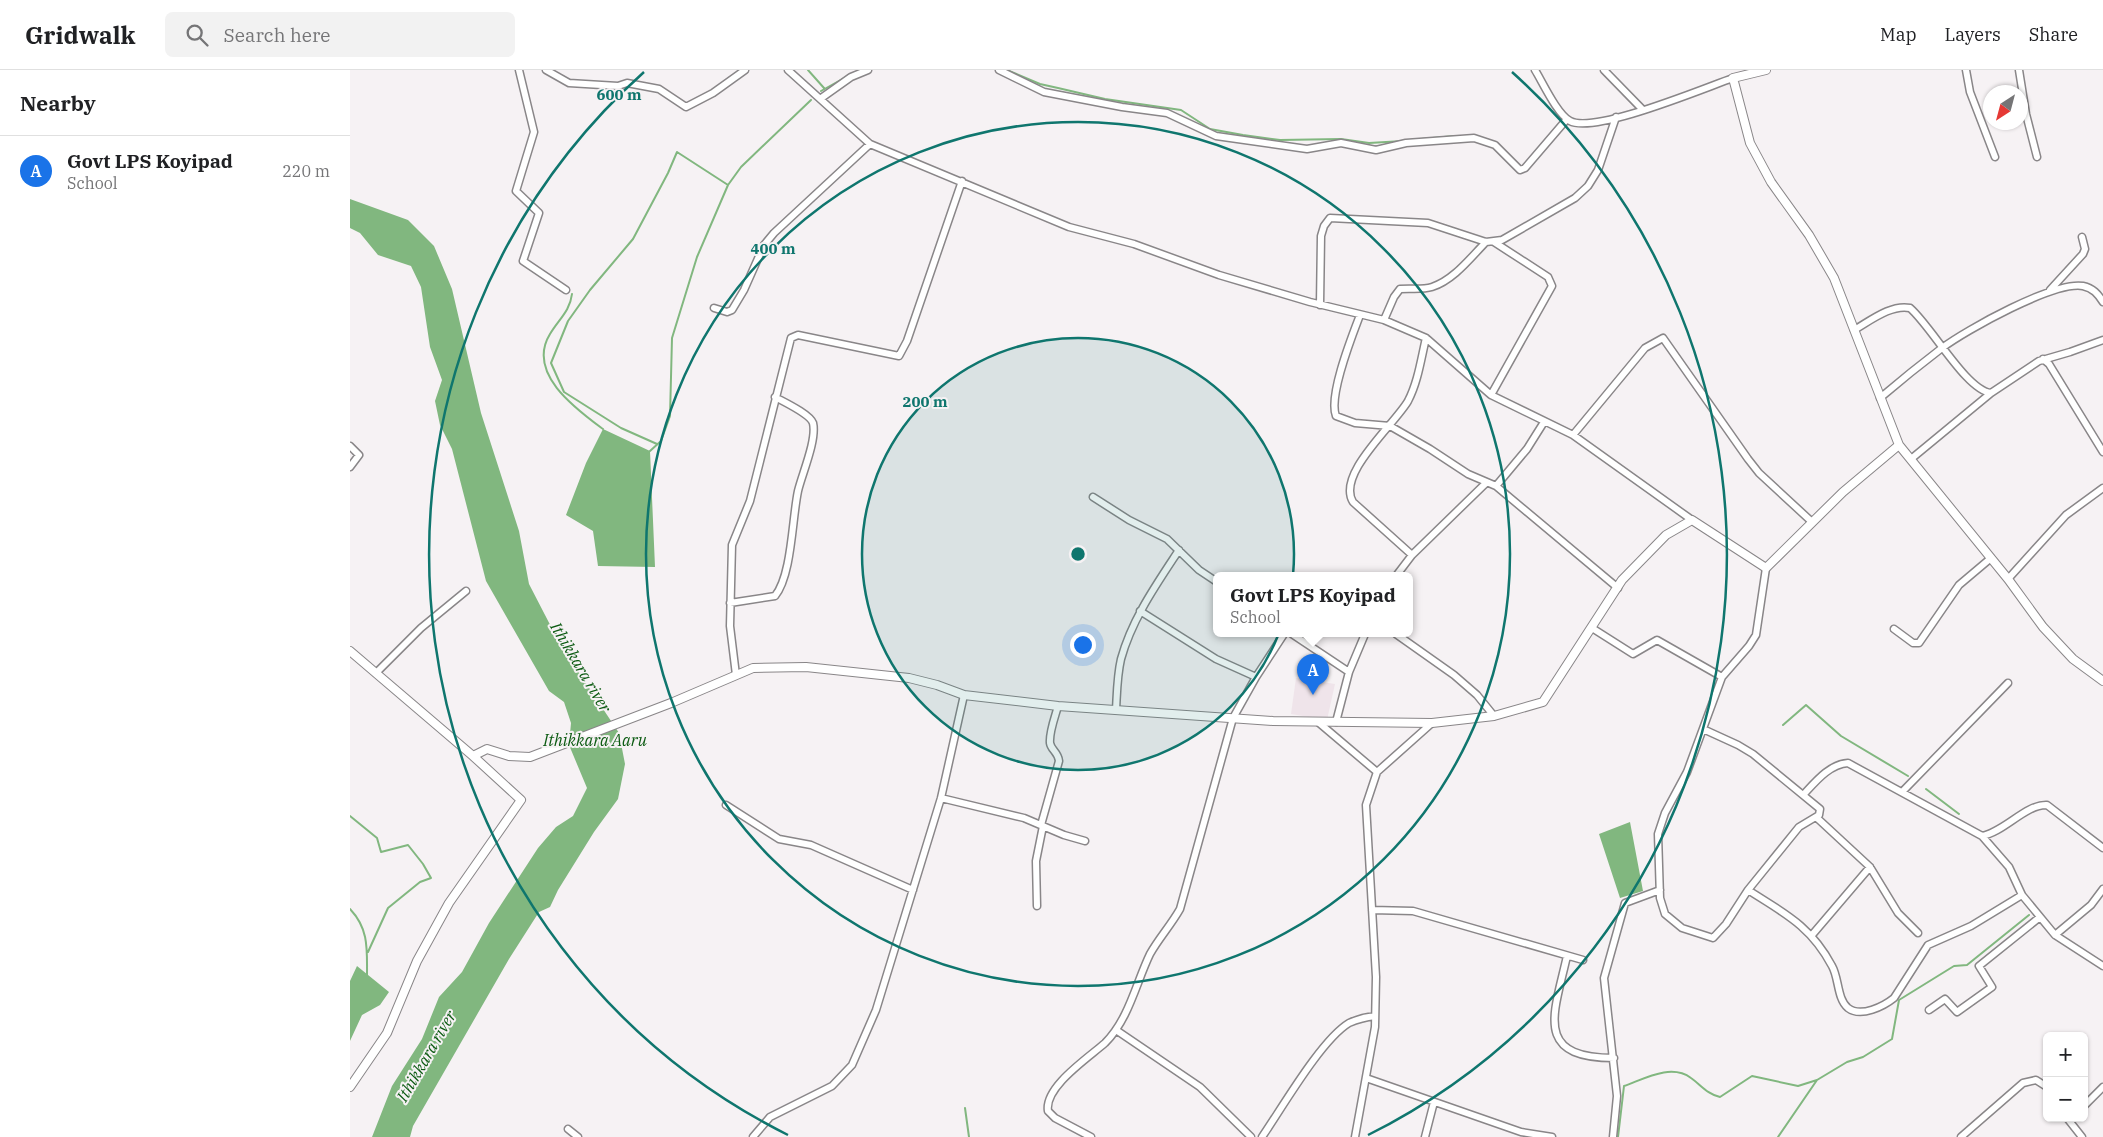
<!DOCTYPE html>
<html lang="en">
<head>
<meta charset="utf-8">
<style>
  :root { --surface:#fff; --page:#f2f2f2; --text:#202124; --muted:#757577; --line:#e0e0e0; --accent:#1a73e8 }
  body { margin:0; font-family:"IBM Plex Serif",serif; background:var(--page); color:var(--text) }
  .controls { position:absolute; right:15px; bottom:15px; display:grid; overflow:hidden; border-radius:8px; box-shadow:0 1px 4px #0004 }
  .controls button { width:45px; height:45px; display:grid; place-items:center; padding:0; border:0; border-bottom:1px solid var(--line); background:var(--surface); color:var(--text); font:25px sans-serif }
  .compass { position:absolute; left:1633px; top:15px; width:45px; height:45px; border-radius:50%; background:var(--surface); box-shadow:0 1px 4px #0004; rotate:216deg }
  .you { position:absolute; left:732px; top:574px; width:18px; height:18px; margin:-12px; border:4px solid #fff; border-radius:50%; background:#1a73e8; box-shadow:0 0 0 8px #1a73e833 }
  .badge { display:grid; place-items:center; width:32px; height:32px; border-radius:50%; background:var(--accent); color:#fff; font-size:16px; font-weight:700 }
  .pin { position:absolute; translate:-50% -41px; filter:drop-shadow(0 1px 2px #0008) }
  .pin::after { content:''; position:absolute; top:26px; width:18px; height:15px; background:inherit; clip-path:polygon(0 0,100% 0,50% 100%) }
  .popup { position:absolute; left:863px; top:502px; width:200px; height:65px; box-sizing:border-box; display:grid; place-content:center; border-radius:8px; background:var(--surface); filter:drop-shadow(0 1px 4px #0005); font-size:16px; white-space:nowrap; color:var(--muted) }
  .popup b { font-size:19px; color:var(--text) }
  .popup::after { content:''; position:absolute; left:50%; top:100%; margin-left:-10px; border:10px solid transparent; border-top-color:var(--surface) }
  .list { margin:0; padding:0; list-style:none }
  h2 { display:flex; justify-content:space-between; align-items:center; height:65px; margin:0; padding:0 20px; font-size:21px }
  h2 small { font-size:16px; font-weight:400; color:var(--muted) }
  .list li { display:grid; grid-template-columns:32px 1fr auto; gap:15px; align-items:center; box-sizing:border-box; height:70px; padding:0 20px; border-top:1px solid var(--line) }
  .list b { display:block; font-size:19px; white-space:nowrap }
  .list p { margin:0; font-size:16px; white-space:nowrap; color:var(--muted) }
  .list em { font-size:16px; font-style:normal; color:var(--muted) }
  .icon { flex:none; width:28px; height:28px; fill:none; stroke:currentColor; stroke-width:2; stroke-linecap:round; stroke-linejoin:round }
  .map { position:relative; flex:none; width:1753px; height:1067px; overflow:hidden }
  header { display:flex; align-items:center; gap:30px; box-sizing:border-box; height:70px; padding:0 25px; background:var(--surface); border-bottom:1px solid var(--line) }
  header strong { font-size:24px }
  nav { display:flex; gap:28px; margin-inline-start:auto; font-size:18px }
  .search { width:350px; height:45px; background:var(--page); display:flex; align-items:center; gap:12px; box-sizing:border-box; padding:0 18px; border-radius:8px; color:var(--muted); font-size:19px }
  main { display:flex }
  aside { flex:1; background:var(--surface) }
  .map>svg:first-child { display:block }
</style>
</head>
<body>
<header>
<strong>Gridwalk</strong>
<div class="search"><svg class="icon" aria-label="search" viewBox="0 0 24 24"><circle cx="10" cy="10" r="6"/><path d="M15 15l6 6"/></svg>Search here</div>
<nav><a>Map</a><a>Layers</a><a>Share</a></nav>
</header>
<main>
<aside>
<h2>Nearby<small></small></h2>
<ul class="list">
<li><span class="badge">A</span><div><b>Govt LPS Koyipad</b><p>School</p></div><em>220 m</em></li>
</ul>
</aside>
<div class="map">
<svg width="1753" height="1067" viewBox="0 0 1753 1067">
  <rect width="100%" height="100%" fill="#f6f2f4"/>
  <path fill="#efe4ea" d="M946,608L985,614L977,650L941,644Z"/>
  <path fill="#81b77f" d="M0,129L58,150L84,176L102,219L131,343L169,461L179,514L210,574L269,663L275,694L268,729L244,762L208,820L200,837L189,842L159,889L63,1056L60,1067H22L42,1016L72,969L89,927L112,902L139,853L188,778L206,757L223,746L237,718L219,675L221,653L214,632L199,621L136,511L102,379L90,355L85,331L92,310L80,277L71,217L61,196L28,185L10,163L0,158Z
    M253,359L300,381L305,497L248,496L243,461L216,445L236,393Z
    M1280,752L1293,821L1270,828L1249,764Z
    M7,896L39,922L30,935L12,945L0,971V911Z"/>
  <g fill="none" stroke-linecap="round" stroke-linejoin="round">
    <path stroke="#81b77f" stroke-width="2" d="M458,0L474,18
      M657,0L690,14L708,18L755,29L831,40L860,59L893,65L930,70L991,69L1019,73L1053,71
      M471,21L496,7
      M1060,70L1105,66
      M222,224C220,241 209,249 200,264C176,303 226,339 253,359
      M307,374L271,358L214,322L201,293L218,251L240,220L283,169L318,103L327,82L378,115
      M300,381L311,371L320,346L322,268L347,187L378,115L391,97L461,30
      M1433,655L1456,635L1491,666L1558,706
      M1576,719L1609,744
      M0,746L27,768L31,782L58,775L73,794L81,808L70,812L38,838L18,882
      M0,839C19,859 17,879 17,906
      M615,1038L619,1067
      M1268,1067L1274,1016C1294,1009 1321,993 1341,1008C1351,1015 1357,1024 1370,1027L1402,1006L1448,1016L1467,1010L1497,992L1513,987L1542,969L1549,930L1604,896L1617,895L1679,845
      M1428,1067L1467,1010"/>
    <g stroke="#898688" stroke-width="9">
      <path id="minor" d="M169,0L184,62L166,121L189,143L173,191L216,220
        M196,0L219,13L268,16L277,13L309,19L336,37L363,23L395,0
        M438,0L520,74L719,157L784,174L869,205L960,232L1034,250L1076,268L1141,325L1223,365L1342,450
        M649,0L694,22L772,37L817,43L866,66L957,79L991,73L1026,80L1056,73L1124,68L1145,75L1170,100L1175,98L1217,49
        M1185,0C1193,13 1207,44 1220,51C1245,64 1354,18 1383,8
        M1254,0L1293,40
        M1616,0L1620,22L1645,87
        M1669,0L1676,44L1687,87
        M470,29L501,7L518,0
        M1700,220L1733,184L1735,179L1732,167
        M970,235L971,166L974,156L980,148L1078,153L1136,172L1152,170L1225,128L1238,116L1248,100L1266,47
        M364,238L377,242L382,240L394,220L414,175L424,163L520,74
        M1010,245C1002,266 978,326 986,346L1005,353L1040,356L1080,379L1118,404L1146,416L1268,518
        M1034,250L1044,227L1050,219C1061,218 1072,220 1082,217C1104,210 1121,187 1136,172
        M1504,260C1520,251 1541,234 1560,238C1582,257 1616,320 1641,323L1689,291L1720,282L1753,270
        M1693,289L1699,294L1753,382
        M1141,325L1202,216L1198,207L1144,172
        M1530,328C1550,311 1571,294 1592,278C1616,260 1704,211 1733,216C1743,218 1748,224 1753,232
        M1223,365L1295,278L1313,268L1398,389L1409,403L1462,452
        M0,376L9,385L0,397
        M1561,389L1641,323
        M1146,416L1177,379L1194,352
        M743,427L779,450L817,469L849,500L867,512
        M1062,485L1003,432C986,404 1045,354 1058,331C1068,312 1071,289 1076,268
        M1416,498L1406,565L1399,576L1372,607L1337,702L1315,743L1308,764L1310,828L1315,844L1332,858L1363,868L1376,854L1398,820C1434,843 1461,856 1482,896C1489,908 1487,929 1498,938C1511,948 1534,936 1544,928L1578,875L1621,856L1672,825L1705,865L1741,835L1753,819
        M1046,506L1062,485L1136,413
        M1658,509L1716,445L1753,418
        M380,533L425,526C442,505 442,449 448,421C452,404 467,370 463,353C460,344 434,332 425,327
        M790,541L866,589L906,607
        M1242,558L1283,584L1307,570L1372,607
        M1544,559L1563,573H1569L1609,515L1641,488
        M942,564L999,602
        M1046,564L1104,605L1127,625L1144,646
        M26,603L71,558L116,521
        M386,605L380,556L382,475L400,431L441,268L448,265L549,286L557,271L612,111
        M766,640C767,623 767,606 771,589C782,549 806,515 829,480
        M968,652L1027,702
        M986,652L999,602L1015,564
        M1353,659L1388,675L1403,684L1470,739L1469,745L1449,757L1398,820
        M1552,722L1658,613
        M1454,724C1466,711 1480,694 1498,693L1632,766C1654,762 1676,734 1697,735L1753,778
        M591,728L674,748L714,765L735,771
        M376,735L429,769L461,775L563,820
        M1466,747L1520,797L1548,843L1568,863
        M691,755L709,691C708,682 701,680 700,673C699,662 705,647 708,636
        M1632,766L1659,797L1672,825
        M687,836L686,791L693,756
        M1022,840L1063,841L1233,890
        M1462,865L1520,797
        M1705,865L1753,896
        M1217,886C1204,944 1183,988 1264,988
        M1579,940L1595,929L1607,942L1642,917L1629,896L1690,847
        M766,960L850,1017L901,1067
        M1016,1008L1171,1062L1202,1067
        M1734,1036L1753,1017
        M1717,1048L1732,1067
        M218,1059L228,1067
        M403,1067L420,1047L482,1016L502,995L526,940L591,728L614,625
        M741,1067L705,1048L698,1041C694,1017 738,988 755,973C779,949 786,913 800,884C809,868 821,855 830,839L883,648L906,607L934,564
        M912,1067C932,1038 971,970 999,953C1008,949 1016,947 1025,946
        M1005,1067L1025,957L1026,907L1016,735L1027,702L1082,653
        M1075,1067L1084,1032
        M1263,1067L1267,1026L1254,908L1275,833L1310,820
        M1611,1067L1673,1013L1686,1010L1697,1017"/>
    </g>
    <g stroke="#898688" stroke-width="10">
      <path id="tertiary" d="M1416,0L1383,8L1400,73L1421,112L1459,165L1484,208L1549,375
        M0,581L123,686
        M0,1017L37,963L67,891L99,833L171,730L123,686L137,679L159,686L180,687L321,633L403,598L456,597L559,608L587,615L614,625L708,636L923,651L1082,653L1144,646L1193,632L1272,510L1316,465L1342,450L1416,498L1493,422L1549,375L1658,509L1693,557L1723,589L1753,611"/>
    </g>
    <use href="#minor" stroke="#fff" stroke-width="6"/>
    <use href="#tertiary" stroke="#fff" stroke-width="8"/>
  </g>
  <circle cx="728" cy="484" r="216" fill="#0f766e" fill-opacity=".12"/>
  <g fill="none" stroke="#0f766e" stroke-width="2.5">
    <circle cx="728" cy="484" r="216"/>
    <circle cx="728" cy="484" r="432"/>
    <path d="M438 1065A649 649 0 0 1 294 2M1162 2A649 649 0 0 1 1018 1065"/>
  </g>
  <g text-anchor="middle" stroke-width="4" stroke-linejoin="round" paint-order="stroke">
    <g font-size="16" font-style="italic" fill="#0c5b12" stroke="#f6f2f4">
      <text transform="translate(231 597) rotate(59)" y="6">Ithikkara river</text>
      <text x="245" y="676">Ithikkara Aaru</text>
      <text transform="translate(76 986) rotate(-60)" y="6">Ithikkara river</text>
    </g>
  </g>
  <circle cx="728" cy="484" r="8" fill="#0f766e" stroke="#f6f2f4" stroke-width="2.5"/>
  <g font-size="15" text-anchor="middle" font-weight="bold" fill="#0f766e" stroke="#f6f2f4" stroke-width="4" stroke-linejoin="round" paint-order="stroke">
    <text x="269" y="30">600 m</text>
    <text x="423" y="184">400 m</text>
    <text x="575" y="337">200 m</text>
  </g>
</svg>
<div class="controls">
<button>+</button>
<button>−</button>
</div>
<svg class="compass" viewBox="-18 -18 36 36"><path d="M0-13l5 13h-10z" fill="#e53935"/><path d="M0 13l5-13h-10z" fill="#757577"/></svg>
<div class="you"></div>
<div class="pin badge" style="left:963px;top:625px">A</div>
<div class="popup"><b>Govt LPS Koyipad</b>School</div>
</div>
</main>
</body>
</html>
